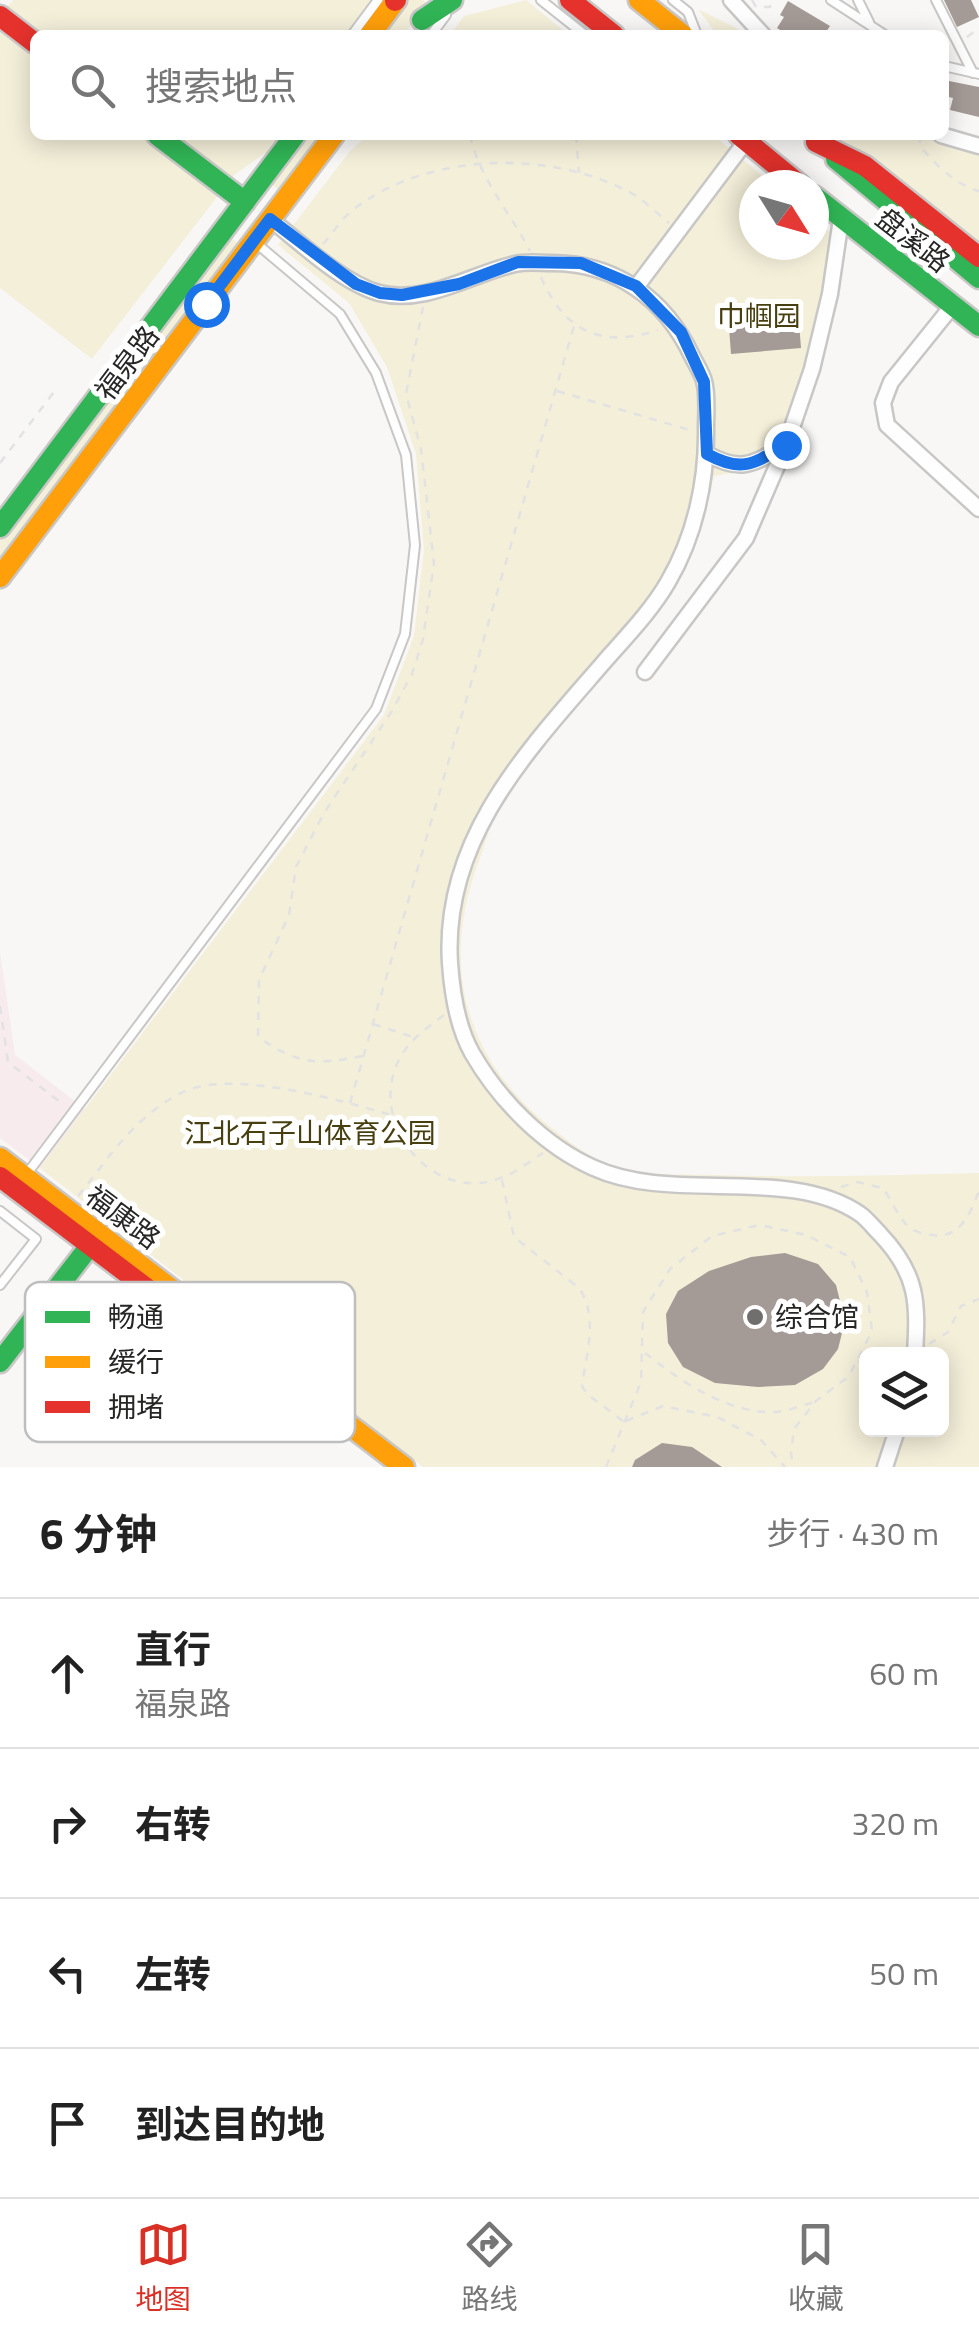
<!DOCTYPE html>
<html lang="zh">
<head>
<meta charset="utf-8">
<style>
  :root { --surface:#fff; --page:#f6f6f6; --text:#222; --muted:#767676; --line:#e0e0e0; --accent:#d93025 }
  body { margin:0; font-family:"Titillium Web","Noto Sans SC",sans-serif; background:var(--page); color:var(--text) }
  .controls { position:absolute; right:30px; bottom:30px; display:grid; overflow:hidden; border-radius:15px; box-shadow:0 5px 25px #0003 }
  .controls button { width:90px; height:90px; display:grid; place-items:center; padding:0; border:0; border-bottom:2px solid var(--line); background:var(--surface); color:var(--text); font:50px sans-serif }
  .compass { position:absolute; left:739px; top:170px; width:90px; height:90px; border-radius:50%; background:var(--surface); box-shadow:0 5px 25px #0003; rotate:127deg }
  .stop { position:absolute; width:30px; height:30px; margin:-22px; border:8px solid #1a73e8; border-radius:50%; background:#fff }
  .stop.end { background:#1a73e8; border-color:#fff; box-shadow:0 2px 10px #0008 }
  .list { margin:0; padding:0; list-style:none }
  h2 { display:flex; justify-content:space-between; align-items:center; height:130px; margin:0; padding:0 40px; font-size:42px }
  h2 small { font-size:32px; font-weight:400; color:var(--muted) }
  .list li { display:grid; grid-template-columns:65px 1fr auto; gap:30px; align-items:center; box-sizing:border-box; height:150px; padding:0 40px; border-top:2px solid var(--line) }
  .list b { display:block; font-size:38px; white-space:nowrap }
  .list p { margin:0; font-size:32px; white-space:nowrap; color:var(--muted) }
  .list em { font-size:32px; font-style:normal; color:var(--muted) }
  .icon { flex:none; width:55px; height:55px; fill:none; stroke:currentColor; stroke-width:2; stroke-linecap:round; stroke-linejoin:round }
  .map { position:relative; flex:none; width:979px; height:1467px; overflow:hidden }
  .search { position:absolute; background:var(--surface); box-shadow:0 5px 25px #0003; left:30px; right:30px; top:30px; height:110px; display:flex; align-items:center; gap:25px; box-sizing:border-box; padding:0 35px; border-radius:15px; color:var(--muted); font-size:38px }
  .sheet { height:730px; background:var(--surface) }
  nav { display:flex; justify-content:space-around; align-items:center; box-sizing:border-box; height:140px; border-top:2px solid var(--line); background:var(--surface); font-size:28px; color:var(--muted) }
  nav a { display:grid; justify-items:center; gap:5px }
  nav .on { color:var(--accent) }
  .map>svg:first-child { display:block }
</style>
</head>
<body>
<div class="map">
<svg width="979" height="1467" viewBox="0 0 979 1467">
  <rect width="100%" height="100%" fill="#f8f7f6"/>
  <path fill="#f7ebed" d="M0,952L15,1055L85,1109L40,1168L0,1138Z"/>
  <path fill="#f4efd9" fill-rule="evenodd" d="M13,0H372L345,35H35V135H283L274,147L234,175L92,359L0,288V16Z
    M407,0H424L426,5L404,35H380Z
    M526,0L569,35H450L464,16Z
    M698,9L750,35H717Z
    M306,135H329L284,194L270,183Z
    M368,135H713L773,185H754V245H814V219L846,246L822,368L789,464L714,476C706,512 695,550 678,583C670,598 656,612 646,625C599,687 538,742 499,809C490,824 486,842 480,858C438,967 465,1062 558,1133C579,1149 603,1167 630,1171C657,1176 687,1174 714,1175C802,1178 890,1175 979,1173V1467H423L40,1168L384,715L414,636L424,550L416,454L387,367L349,303L278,245L350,151ZM866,1354H942V1430H866Z
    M827,135H924L979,154V245Z
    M230,237L244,248L211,292L205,284L196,281Z
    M188,292L198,294L202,303L0,571V541Z"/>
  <path fill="#a49a96" d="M944,0H971L979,17L957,27Z
    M788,1L830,26L824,35H788L777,28L784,17L780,15Z
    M944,80L979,87V117L950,110L953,98L944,96Z
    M798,310L801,348L731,354L728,314Z
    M785,1253L818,1264L836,1285L845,1321L838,1349L823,1369L795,1385L758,1387L715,1383L683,1367L668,1343L666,1314L678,1291L709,1271L751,1257Z
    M662,1443L692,1447L722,1467H632L635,1460Z"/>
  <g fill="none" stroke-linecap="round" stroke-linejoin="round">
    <g stroke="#c8c7c6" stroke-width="12">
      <path id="lane" d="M541,0L585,35
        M673,0L688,12L697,35
        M831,0L885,35
        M858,0L869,22
        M936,0L973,73
        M352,35L378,0
        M431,35L446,15
        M944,66L979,74
        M26,1175L376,709L405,634L415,545L406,455L376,373L340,314L256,243
        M0,1211L36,1239L0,1285"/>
    </g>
    <g stroke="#c8c7c6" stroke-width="19">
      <path id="street" d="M731,0L763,35
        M941,135L979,146
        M270,219C300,242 342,283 379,293C426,305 471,274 515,264C527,261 540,263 552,263C616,263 665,299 692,356C696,364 702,373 704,381C708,395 706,414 706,428C707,481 695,536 668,582C652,610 626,637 604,662C528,750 442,839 450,963C452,993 457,1026 472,1053C499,1100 544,1146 594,1168C673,1204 789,1165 860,1214C867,1219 874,1228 880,1234C918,1274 918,1302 915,1354
        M637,286L746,141
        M953,305L891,382L883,403L887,425L979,509
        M707,454C742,473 752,464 785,446
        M645,672L746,538L786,445L812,369L830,294L841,219
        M885,1467L897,1430"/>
    </g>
    <g stroke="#c8c7c6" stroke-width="25">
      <path id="fast" d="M422,20L452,0
        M157,135L245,202
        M836,159L979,278
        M814,196L979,326
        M0,527L295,135
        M0,1362L99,1234"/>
    </g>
    <g stroke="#c8c7c6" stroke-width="25">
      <path id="slow" d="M639,0L683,35
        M370,35L396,0
        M0,577L334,135
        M0,1158L404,1467"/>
    </g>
    <g stroke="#c8c7c6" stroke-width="25">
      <path id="jam" d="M570,0L614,35
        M395,1L396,0
        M0,16L35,43
        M739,135L800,185
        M816,142L865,166L979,257
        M0,1177L285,1393"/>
    </g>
    <path stroke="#e2e2e2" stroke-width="2.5" stroke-dasharray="8 8" stroke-linecap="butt" d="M752,0L756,7H770L774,0
      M967,37L979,28
      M470,135C479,178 510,212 530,251
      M576,135L579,173
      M920,135V146C934,163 957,186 979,191
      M323,244C333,233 342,218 354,209C428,152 552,149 633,194C646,202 658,214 669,223
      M541,277C564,331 601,349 658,330
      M557,391L693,431
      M0,463L57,388
      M0,1006L8,1062L64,1105
      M444,1015C427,1028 410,1039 400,1058C365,1122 433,1207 503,1177C517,1172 530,1161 543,1153
      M373,1024L413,1037
      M363,1056C315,1065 299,1065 258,1037L259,980L289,915L296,867L324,813L392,711L412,674L423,639L434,563L421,449L406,394L423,307
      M350,1103L574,326
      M502,1180L514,1237L579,1288C599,1316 586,1354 582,1386L587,1394L623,1421
      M841,1187L857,1182L883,1188C890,1198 896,1212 904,1222C911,1231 922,1234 932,1235C961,1239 970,1213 979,1191
      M78,1196C97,1173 115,1146 137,1125C150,1112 170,1097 188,1090C237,1071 340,1100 391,1115
      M929,1344L948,1332L961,1306L979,1299
      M645,1353C680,1381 728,1414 775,1412C788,1411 802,1405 815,1402
      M858,1361L866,1366
      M626,1421L663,1406L717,1417L761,1440L785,1467
      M606,1467L641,1382L643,1312L670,1269L712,1236L760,1225L806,1235L850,1257L867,1292L872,1331L849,1376L816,1401L794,1429L791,1453L793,1467"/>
    <use href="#lane" stroke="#fefefe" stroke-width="8"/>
    <use href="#street" stroke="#fefefe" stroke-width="14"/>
    <use href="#fast" stroke="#30b455" stroke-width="20"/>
    <use href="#slow" stroke="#ff9f0a" stroke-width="20"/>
    <use href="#jam" stroke="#e5322d" stroke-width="20"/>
  </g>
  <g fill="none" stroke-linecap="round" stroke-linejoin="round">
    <path stroke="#1a73e8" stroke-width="12" d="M206,304L270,219L356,284L380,293L402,295L459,284L518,262L581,263L636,286L681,332L704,382L707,454C742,473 753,464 786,445"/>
  </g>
  <circle fill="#706f6e" stroke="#fff" stroke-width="4" cx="755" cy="1317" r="10"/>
  <g text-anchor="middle" stroke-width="10" stroke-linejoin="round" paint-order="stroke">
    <g font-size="28" fill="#262625" stroke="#fff">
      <text transform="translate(913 240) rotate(38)" y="10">盘溪路</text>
      <text transform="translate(127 363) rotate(-53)" y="10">福泉路</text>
      <text transform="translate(123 1217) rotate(37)" y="10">福康路</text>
    </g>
    <g font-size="28" fill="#473f10" stroke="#fff">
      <text x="759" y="326">巾帼园</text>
      <text x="310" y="1143">江北石子山体育公园</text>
    </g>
    <g font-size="28" fill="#262625" stroke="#fff" text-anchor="start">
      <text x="775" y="1327">综合馆</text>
    </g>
  </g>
  <rect x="25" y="1282" width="330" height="160" rx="15" fill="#fff" stroke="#bebebe" stroke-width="2.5"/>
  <rect x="45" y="1311" width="45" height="12" fill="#30b455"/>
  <rect x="45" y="1356" width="45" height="12" fill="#ff9f0a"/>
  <rect x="45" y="1401" width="45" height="12" fill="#e5322d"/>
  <g font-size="28" fill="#262625">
    <text x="108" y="1327">畅通</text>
    <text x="108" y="1372">缓行</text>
    <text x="108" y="1417">拥堵</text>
  </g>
</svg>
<div class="controls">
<button><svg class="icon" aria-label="layers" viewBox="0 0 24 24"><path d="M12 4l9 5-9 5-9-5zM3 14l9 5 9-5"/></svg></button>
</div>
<svg class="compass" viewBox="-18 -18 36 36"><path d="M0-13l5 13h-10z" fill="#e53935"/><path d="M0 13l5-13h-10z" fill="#767676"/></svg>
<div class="stop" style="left:206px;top:304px"></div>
<div class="stop end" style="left:786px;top:445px"></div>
<div class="search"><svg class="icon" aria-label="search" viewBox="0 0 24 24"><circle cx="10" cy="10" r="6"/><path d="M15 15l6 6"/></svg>搜索地点</div>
</div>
<section class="sheet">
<h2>6 分钟<small>步行 · 430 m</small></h2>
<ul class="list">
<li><svg class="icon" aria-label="ahead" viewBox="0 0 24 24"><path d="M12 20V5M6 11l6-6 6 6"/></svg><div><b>直行</b><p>福泉路</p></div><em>60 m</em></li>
<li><svg class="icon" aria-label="right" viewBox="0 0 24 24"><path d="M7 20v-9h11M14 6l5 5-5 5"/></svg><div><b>右转</b></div><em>320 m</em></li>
<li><svg class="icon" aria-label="left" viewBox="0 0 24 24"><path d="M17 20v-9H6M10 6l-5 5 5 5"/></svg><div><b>左转</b></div><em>50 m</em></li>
<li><svg class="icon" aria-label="arrive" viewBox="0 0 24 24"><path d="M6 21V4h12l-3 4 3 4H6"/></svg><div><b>到达目的地</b></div></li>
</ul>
</section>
<nav>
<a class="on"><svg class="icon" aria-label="map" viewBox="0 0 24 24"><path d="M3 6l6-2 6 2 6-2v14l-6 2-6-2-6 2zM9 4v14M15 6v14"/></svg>地图</a>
<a><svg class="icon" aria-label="directions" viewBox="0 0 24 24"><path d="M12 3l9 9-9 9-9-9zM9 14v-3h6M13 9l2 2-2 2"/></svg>路线</a>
<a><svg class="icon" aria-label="saved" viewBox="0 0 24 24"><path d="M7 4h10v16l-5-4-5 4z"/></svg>收藏</a>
</nav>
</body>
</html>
